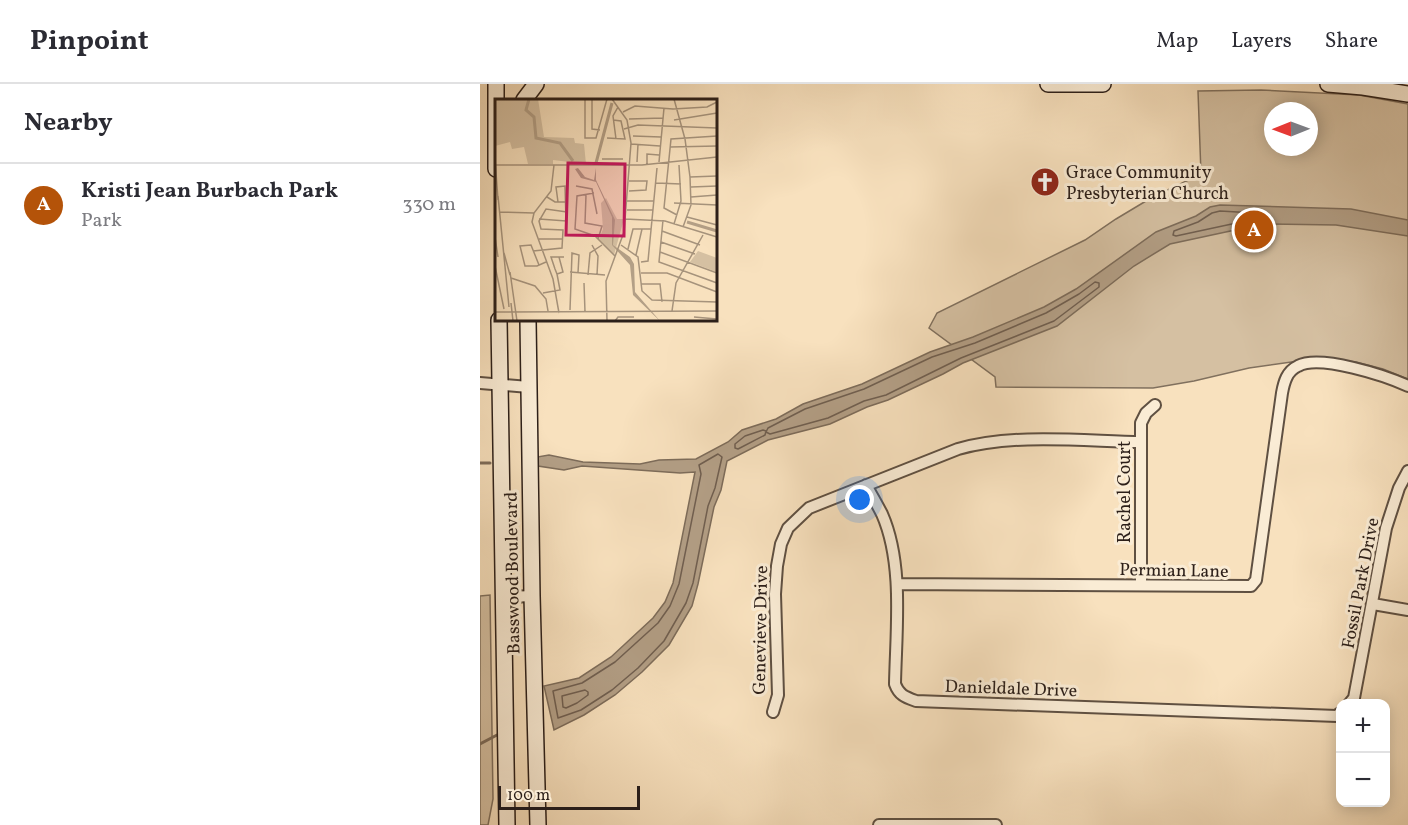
<!DOCTYPE html>
<html lang="en">
<head>
<meta charset="utf-8">
<style>
  :root { --surface:#fff; --page:#f2f2f3; --text:#2b2b33; --muted:#7c7c81; --line:#e1e1e2; --accent:#b45309 }
  body { margin:0; font-family:Vollkorn,serif; background:var(--page); color:var(--text) }
  .controls { position:absolute; right:18px; bottom:18px; display:grid; overflow:hidden; border-radius:12px; box-shadow:0 3px 15px #0003 }
  .controls button { width:54px; height:54px; display:grid; place-items:center; padding:0; border:0; border-bottom:2px solid var(--line); background:var(--surface); color:var(--text); font:30px sans-serif }
  .compass { position:absolute; left:784px; top:18px; width:54px; height:54px; border-radius:50%; background:var(--surface); box-shadow:0 3px 15px #0003; rotate:269deg }
  .scale { position:absolute; left:18px; bottom:15px; width:142px; box-sizing:border-box; padding-left:6px; border:3px solid #2c1f19; border-top:0; font-size:16px; line-height:21px; white-space:nowrap; color:#2c1f19; -webkit-text-stroke:4px #faecd5; paint-order:stroke }
  .you { position:absolute; left:380px; top:416px; width:21px; height:21px; margin:-15px; border:4px solid #fff; border-radius:50%; background:#1a73e8; box-shadow:0 0 0 9px #1a73e833 }
  .badge { display:grid; place-items:center; width:39px; height:39px; border-radius:50%; background:var(--accent); color:#fff; font-size:20px; font-weight:700 }
  .pin { position:absolute; translate:-50% -50%; border:3px solid #fff; box-shadow:0 2px 6px #0006 }
  .list { margin:0; padding:0; list-style:none }
  h2 { display:flex; justify-content:space-between; align-items:center; height:78px; margin:0; padding:0 24px; font-size:26px }
  h2 small { font-size:20px; font-weight:400; color:var(--muted) }
  .list li { display:grid; grid-template-columns:39px 1fr auto; gap:18px; align-items:center; box-sizing:border-box; height:84px; padding:0 24px; border-top:2px solid var(--line) }
  .list b { display:block; font-size:22px; white-space:nowrap }
  .list p { margin:0; font-size:20px; white-space:nowrap; color:var(--muted) }
  .list em { font-size:20px; font-style:normal; color:var(--muted) }
  .map { position:relative; flex:none; width:928px; height:741px; overflow:hidden }
  header { display:flex; align-items:center; gap:36px; box-sizing:border-box; height:84px; padding:0 30px; background:var(--surface); border-bottom:2px solid var(--line) }
  header strong { font-size:28px }
  nav { display:flex; gap:33px; margin-inline-start:auto; font-size:21px }
  main { display:flex }
  aside { flex:1; background:var(--surface) }
  .map>svg:first-child { display:block }
</style>
</head>
<body>
<header>
<strong>Pinpoint</strong>
<nav><a>Map</a><a>Layers</a><a>Share</a></nav>
</header>
<main>
<aside>
<h2>Nearby<small></small></h2>
<ul class="list">
<li><span class="badge">A</span><div><b>Kristi Jean Burbach Park</b><p>Park</p></div><em>330 m</em></li>
</ul>
</aside>
<div class="map">
<svg width="928" height="741" viewBox="0 0 928 741">
  <rect width="100%" height="100%" fill="#f8e1be"/>
  <filter id="stains"><feTurbulence type="fractalNoise" baseFrequency=".00333" numOctaves="4"/><feColorMatrix values="0 0 0 0 .2 0 0 0 0 .09 0 0 0 0 .02 0 0 0 .5 -.17"/></filter>
  <radialGradient id="worn" r=".72"><stop offset=".6" stop-color="#630" stop-opacity="0"/><stop offset="1" stop-color="#630" stop-opacity=".3"/></radialGradient>
  <path fill="#d5c0a2" stroke="#80705e" stroke-width="1.5" fill-rule="evenodd" d="M781,6L879,11L928,20V295L903,285L876,278L840,274L769,284L714,297L673,304L516,303L515,293L449,244L457,229L605,156L636,135L671,114L721,90L718,7ZM793,27H829V63H793Z
    M10,511L13,715L8,741H0V512Z"/>
  <path fill="#b39f86" stroke="#7d6c5a" stroke-width="1.5" d="M740,121L871,125L928,136V152L856,141L783,140L690,160L654,182L577,242L483,279L463,290L408,316L387,323L350,340L288,356L247,377L241,406L234,423L218,500L212,522L189,561L162,588L135,611L104,631L74,646L64,602L99,594L131,573L173,534L185,518L193,499L215,388L200,389L102,382L84,386L58,382L57,373L69,371L103,378L160,380L179,376L216,375L248,358L262,346L296,335L323,320L382,300L450,268L493,253L564,223L596,205L676,148L716,132L730,123Z"/>
  <g fill="none" stroke-linecap="round" stroke-linejoin="round">
    <path stroke="#705f50" stroke-width="1.5" d="M740,127L775,129L778,133L775,135L696,152L693,151L694,147L718,138L732,129Z
      M615,198L619,199V203L574,237L481,274L406,311L384,317L348,334L290,350L286,348L288,344L325,325L384,305L452,273L495,259L566,229L599,210Z
      M283,346L286,347L285,351L258,365L255,364V360L265,352Z
      M238,370L242,373L235,404L228,422L213,499L206,519L184,557L158,584L132,606L101,626L78,634L73,607L102,599L135,578L178,539L190,522L199,500L221,390L219,381Z
      M105,606L108,608V611L97,619L86,624L83,623L82,612Z"/>
    <path stroke="#7d6c5a" stroke-width="3" d="M0,379H10
      M0,660L17,651"/>
    <g stroke="#5f5042" stroke-width="14">
      <path id="street" d="M0,299L49,303
        M386,401C391,410 397,420 402,430C424,480 416,546 415,600C419,611 425,613 436,617L857,632L860,629
        M417,500L771,502L776,496L802,309C804,298 807,287 818,282C840,270 906,292 928,302
        M661,501V339L666,329L675,321
        M25,513L52,512
        M893,520L928,526
        M869,620L874,614L906,444L919,404L928,387
        M293,628L298,611L295,510L297,482L301,460L308,444L329,424L478,365C534,349 602,357 661,358
        M399,741H516"/>
    </g>
    <g stroke="#2c1f19" stroke-width="18">
      <path id="secondary" d="M16,0V85
        M568,0H623
        M848,0L883,3L928,10
        M44,16L56,0
        M19,236L27,741
        M48,236L52,512L58,741"/>
    </g>
    <use href="#street" stroke="#faecd5" stroke-width="10"/>
    <use href="#secondary" stroke="#faecd5" stroke-width="15"/>
  </g>
  <defs>
    <g id="church-disc" transform="scale(1.5)"><circle r="9.5" fill="#8f2418" stroke="#faecd5"/><path d="M-1.2-6h2.4v3.5h3.3v2.4h-3.3V6h-2.4V-.1h-3.3v-2.4h3.3Z" fill="#fff"/></g>
  </defs>
  <g fill-rule="evenodd">
    <use href="#church-disc" x="565" y="98"/>
  </g>
  <g text-anchor="middle" stroke-width="6" stroke-linejoin="round" paint-order="stroke">
    <g font-size="18" fill="#2c1f19" stroke="#faecd5" text-anchor="start">
      <text x="586" y="94">Grace Community<tspan x="586" dy="21">Presbyterian Church</tspan></text>
    </g>
    <g font-size="18" fill="#2c1f19" stroke="#faecd5">
      <text transform="translate(644 408) rotate(-90)" y="6">Rachel Court</text>
      <text transform="translate(694 486) rotate(1)" y="6">Permian Lane</text>
      <text transform="translate(32 489) rotate(-91)" y="6">Basswood Boulevard</text>
      <text transform="translate(880 499) rotate(-79)" y="6">Fossil Park Drive</text>
      <text transform="translate(280 546) rotate(-89)" y="6">Genevieve Drive</text>
      <text transform="translate(531 604) rotate(2)" y="6">Danieldale Drive</text>
    </g>
  </g>
  <g transform="translate(15 15)">
    <rect width="222" height="222" fill="#f8e1be"/>
    <path d="M0,0H43L49,38L79,39L80,44L89,45L91,65L58,61V65H33L29,48L17,50L15,43L0,47ZM111,99L122,120H129L119,156L104,140L108,130L106,104ZM203,152L222,159V173L195,163Z" fill="#d5c0a2"/>
    <path d="M83,69L90,78L99,81L101,69V81L120,121L118,146L135,158L139,165L140,193L165,222L138,196L135,166L117,146V118L101,83L86,79L80,70Z" fill="#b39f86"/>
    <path fill="none" stroke="#b39f86" stroke-width="3" d="M34,0L31,11L39,18L41,39L65,44L78,62M101,64L117,4M192,123L222,132"/>
    <path fill="none" stroke="#a6937c" stroke-width="1.5" d="M90,0V39H101L112,0M97,0V30L105,31M179,0L190,40L195,78L196,106L188,128M128,13L140,7L178,10L212,8L222,3M134,20L168,19M179,21L222,14M129,30L143,26L222,29M138,37L166,38M112,39L130,40L126,22L118,21M121,40L118,17L123,8M136,45L165,47M175,48L222,47M0,60L3,101M107,60H128M142,63L143,45M164,63L169,9M0,66H147L222,58M59,66L56,92L39,114L37,123L58,180L64,214M152,66V55L164,56M195,78L222,77M161,84L186,85M81,87L97,90L102,115M196,88L222,87M134,92L151,91L152,82H134M99,94L82,97L80,130L100,137L120,157M91,96L90,124L107,127L103,140M3,97L14,208M52,98L60,103H72M196,98L222,96M131,102H159M179,104L222,106M132,111H158M5,113L39,114M182,116L169,109L176,40L222,37M192,118L222,126M44,120L71,122L70,87L61,88L63,103M130,120L170,122L222,138M168,121L164,163L222,184M179,125L186,102L184,66M167,132L205,146M0,138L3,158M44,140H67M166,143L200,155M97,146L103,157L102,176M126,146L143,158L147,192L157,201L222,203M133,150L138,130H156M38,152L67,149L68,131L46,130L44,122L51,110L72,113M165,153L222,174M9,154L15,176M141,156L147,130M146,163L153,162L162,69M44,166L36,146L25,147L30,167H42L51,163M0,167L9,210M60,170L62,175L68,173L64,158M60,170L56,158H69M15,173L22,222M75,173L110,176M146,174H172L222,193M93,176L95,154L107,146M16,179L40,187L51,200L53,212M89,184L90,213M146,185H165L167,203M48,194L65,191L62,175M16,204L18,222M75,211L77,154L84,156L83,174M177,212L181,184L208,136M0,213L222,212M199,218L222,220M112,222L111,182L129,133L136,44L132,21L117,0M120,222L123,218H139"/>
    <path fill="#c2185b" fill-opacity="0.15" stroke="#c2185b" stroke-width="3" d="M73,64L130,65L129,137L71,136Z"/>
    <rect width="222" height="222" fill="none" stroke="#2c1f19" stroke-width="3"/>
  </g>
  <rect width="100%" height="100%" filter="url(#stains)"/>
  <rect width="100%" height="100%" fill="url(#worn)"/>
</svg>
<div class="controls">
<button>+</button>
<button>−</button>
</div>
<svg class="compass" viewBox="-18 -18 36 36"><path d="M0-13l5 13h-10z" fill="#e53935"/><path d="M0 13l5-13h-10z" fill="#7c7c81"/></svg>
<div class="scale">100 m</div>
<div class="you"></div>
<div class="pin badge" style="left:774px;top:146px">A</div>
</div>
</main>
</body>
</html>
